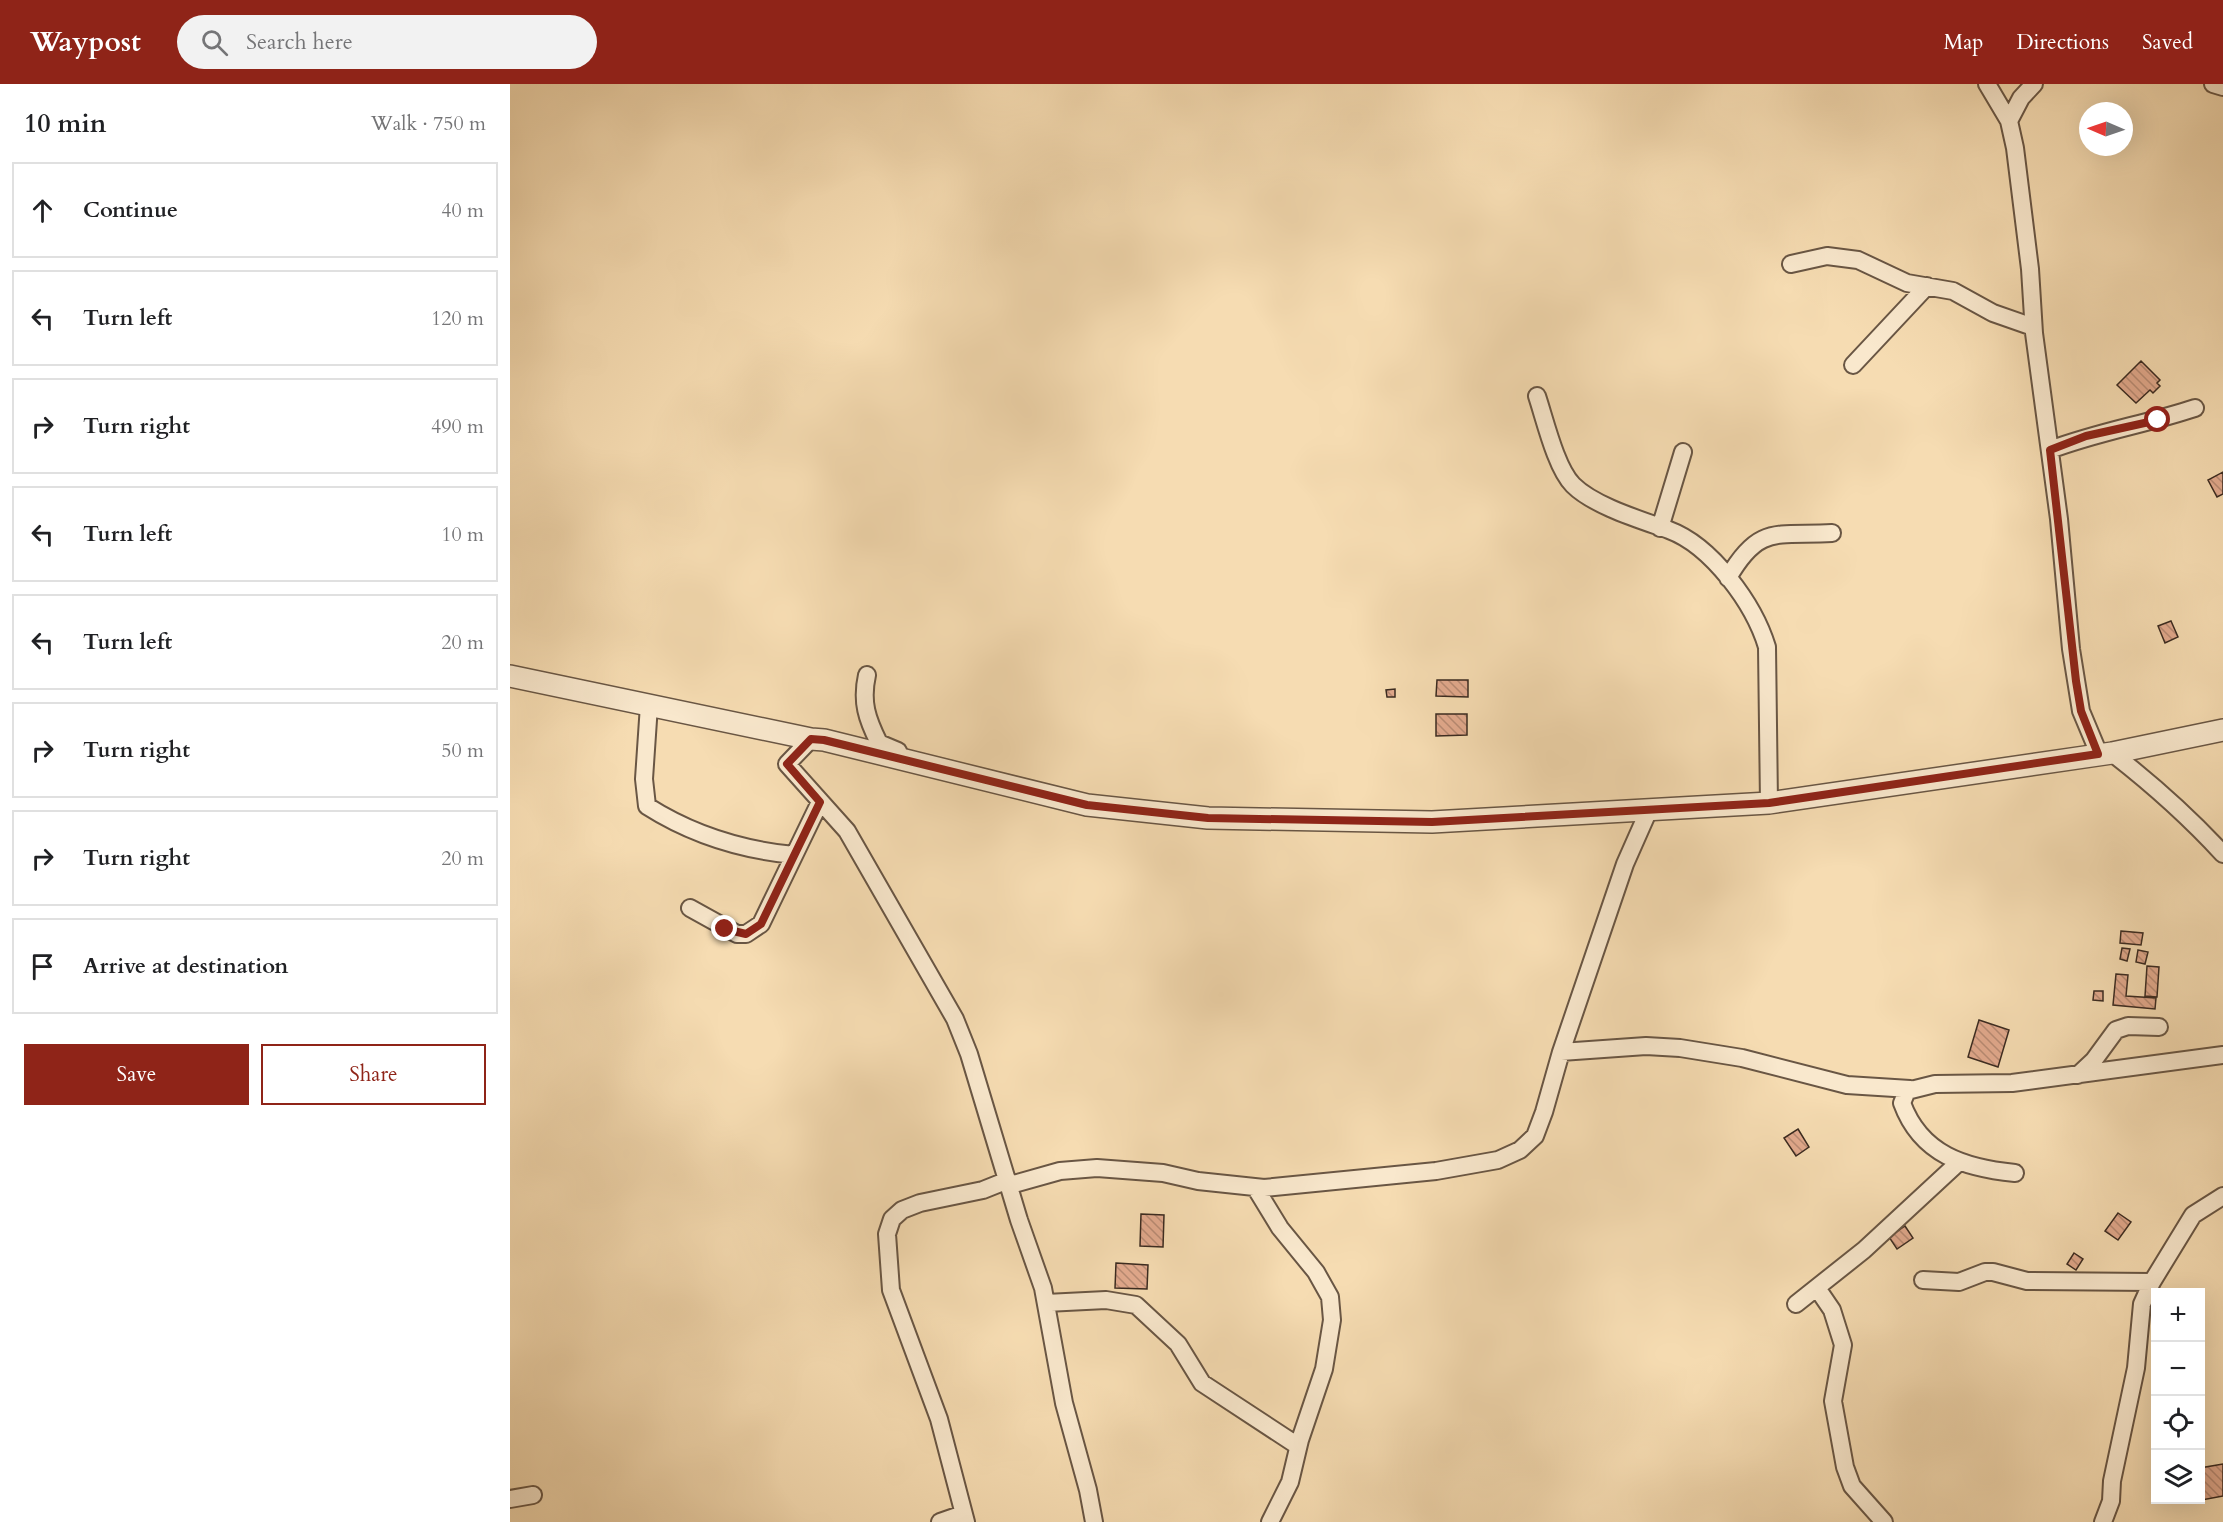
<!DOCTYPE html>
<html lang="en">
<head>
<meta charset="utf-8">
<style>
  :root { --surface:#fff; --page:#f2f2f2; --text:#202124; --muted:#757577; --line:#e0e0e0; --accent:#8f2418 }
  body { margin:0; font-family:Cardo,serif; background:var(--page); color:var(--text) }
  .controls { position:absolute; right:18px; bottom:18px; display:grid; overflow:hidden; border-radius:0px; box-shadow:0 6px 24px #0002 }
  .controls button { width:54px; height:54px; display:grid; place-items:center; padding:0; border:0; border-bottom:2px solid var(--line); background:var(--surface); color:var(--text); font:30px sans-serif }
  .compass { position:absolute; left:1569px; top:18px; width:54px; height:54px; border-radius:50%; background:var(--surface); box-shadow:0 6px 24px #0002; rotate:272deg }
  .stop { position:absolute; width:18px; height:18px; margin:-14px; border:4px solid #8f2418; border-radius:50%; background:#fff }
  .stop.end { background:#8f2418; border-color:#fff; box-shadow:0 2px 6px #0008 }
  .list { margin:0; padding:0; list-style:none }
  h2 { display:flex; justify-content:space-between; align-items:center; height:78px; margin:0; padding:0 24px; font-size:26px }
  h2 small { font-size:20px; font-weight:400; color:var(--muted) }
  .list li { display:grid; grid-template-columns:39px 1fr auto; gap:18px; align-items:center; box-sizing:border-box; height:96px; margin:0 12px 12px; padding:0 12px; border:2px solid var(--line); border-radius:0px }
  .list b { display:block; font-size:22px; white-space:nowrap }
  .list em { font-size:20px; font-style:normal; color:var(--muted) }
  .actions { display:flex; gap:12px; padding:18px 24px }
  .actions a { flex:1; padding:14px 0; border:2px solid var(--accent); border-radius:0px; text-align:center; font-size:21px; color:var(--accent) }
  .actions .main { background:var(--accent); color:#fff }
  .icon { flex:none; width:33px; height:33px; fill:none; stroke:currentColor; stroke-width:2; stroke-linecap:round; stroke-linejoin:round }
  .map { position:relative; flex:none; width:1713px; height:1438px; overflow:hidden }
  header { display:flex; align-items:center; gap:36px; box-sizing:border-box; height:84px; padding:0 30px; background:var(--accent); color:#fff }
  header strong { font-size:28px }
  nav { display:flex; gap:33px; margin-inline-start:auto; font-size:21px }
  .search { width:420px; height:54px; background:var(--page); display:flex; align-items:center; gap:15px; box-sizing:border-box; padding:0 21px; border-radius:33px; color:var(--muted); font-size:22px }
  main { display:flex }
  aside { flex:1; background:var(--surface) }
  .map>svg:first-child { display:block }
</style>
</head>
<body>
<header>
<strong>Waypost</strong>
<div class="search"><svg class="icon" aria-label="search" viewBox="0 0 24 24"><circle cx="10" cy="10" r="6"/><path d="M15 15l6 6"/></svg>Search here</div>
<nav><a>Map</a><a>Directions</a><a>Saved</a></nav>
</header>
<main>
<aside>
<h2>10 min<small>Walk · 750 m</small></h2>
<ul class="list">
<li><svg class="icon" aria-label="ahead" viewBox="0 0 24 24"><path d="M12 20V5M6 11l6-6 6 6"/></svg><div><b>Continue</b></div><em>40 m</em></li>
<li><svg class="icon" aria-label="left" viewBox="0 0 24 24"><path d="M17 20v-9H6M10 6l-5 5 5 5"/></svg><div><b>Turn left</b></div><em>120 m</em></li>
<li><svg class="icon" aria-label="right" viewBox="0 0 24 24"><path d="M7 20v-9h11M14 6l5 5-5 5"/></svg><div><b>Turn right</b></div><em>490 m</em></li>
<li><svg class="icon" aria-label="left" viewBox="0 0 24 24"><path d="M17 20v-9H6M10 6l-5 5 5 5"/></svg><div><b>Turn left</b></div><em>10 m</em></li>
<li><svg class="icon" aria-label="left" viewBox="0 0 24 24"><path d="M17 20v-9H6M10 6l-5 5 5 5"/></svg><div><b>Turn left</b></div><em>20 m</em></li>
<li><svg class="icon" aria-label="right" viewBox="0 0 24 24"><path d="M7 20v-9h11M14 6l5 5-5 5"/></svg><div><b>Turn right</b></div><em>50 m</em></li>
<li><svg class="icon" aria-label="right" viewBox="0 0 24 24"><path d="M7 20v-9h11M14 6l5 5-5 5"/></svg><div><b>Turn right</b></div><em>20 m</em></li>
<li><svg class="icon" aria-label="arrive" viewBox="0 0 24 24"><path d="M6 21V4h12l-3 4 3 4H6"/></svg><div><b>Arrive at destination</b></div></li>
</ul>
<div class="actions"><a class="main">Save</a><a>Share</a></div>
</aside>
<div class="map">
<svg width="1713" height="1438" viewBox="0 0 1713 1438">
  <defs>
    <pattern id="building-back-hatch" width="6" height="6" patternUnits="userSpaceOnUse" patternTransform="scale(1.5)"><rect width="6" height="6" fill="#e3aa8e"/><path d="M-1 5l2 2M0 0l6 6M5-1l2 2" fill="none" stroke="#b98b74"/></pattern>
  </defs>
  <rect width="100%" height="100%" fill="#f6dcb2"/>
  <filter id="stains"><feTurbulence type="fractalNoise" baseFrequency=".00333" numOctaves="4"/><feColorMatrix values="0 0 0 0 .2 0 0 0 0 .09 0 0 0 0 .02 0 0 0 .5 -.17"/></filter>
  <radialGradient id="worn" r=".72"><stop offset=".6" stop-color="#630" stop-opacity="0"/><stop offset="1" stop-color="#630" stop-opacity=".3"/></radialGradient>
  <path fill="url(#building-back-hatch)" stroke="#3a2a20" stroke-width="1.5" d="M1631,277L1650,296L1647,299L1650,302L1643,309L1640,306L1626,319L1607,301Z
    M1713,388V410L1707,413L1698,396Z
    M1661,537L1668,553L1655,559L1648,542Z
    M927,596H958V613L926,612Z
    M885,605V613H877L876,606Z
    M926,630H957V651L926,652Z
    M1611,847L1633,849L1631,861L1610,859Z
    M1612,864L1620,865L1617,877L1610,875Z
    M1628,866L1638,868L1635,880L1626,878Z
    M1637,882L1649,883L1647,913L1635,912Z
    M1606,890L1618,891L1616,912L1646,914L1645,925L1603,921Z
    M1584,907H1593V917L1583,916Z
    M1469,936L1499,946L1488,983L1458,973Z
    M1288,1045L1299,1063L1286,1072L1274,1054Z
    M1608,1129L1621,1138L1608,1156L1595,1147Z
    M631,1130L654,1131L653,1163L630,1162Z
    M1395,1142L1403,1154L1387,1165L1379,1153Z
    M1564,1169L1573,1175L1566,1186L1557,1180Z
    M606,1179L638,1181L637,1205L605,1204Z
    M1713,1380V1412L1681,1418L1680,1416H1690V1384Z"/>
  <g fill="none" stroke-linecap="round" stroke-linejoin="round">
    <g stroke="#695644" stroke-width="20">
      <path id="minor" d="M1477,0L1499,37L1505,64L1520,185L1524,249L1549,435L1561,565L1571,627L1589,670
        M1703,0L1713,3
        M1499,37L1511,14L1524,0
        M1281,180L1317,172L1348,176L1397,199L1443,207L1483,229L1523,243
        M1343,281L1417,202
        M1027,312C1035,336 1046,384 1063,401C1084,422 1131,436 1159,446C1202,462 1244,520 1257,563L1259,719
        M1540,366C1587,348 1637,340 1685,324
        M1150,444L1173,368
        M1218,494C1249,440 1267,452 1322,449
        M357,591C351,618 357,635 369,659L388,667
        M139,621L134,695L137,722C181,750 232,766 284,771
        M301,655L277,680L337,747L445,935L459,970L509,1136L533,1204L554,1319L578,1406L584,1438
        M1602,669C1642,700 1679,733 1713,770
        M180,824L227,850H236L251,840L310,718
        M1051,968L1136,962L1170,964L1232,974L1337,1001L1400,1005
        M1568,991L1584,976L1606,946L1618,942L1649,943
        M1505,1089C1455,1084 1411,1071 1392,1019L1397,1007L1425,1000L1502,999L1713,971
        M500,1101L550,1087L587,1084L653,1089L688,1097L754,1104L926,1087L988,1076L1010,1066L1025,1052L1034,1028L1051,968L1115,780L1138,728
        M745,1103L770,1144L806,1188L820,1213L822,1236L814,1285L790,1356L780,1398L760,1438
        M1413,1196L1449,1198L1475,1188H1483L1517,1197L1642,1198
        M1307,1204L1322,1226L1333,1261L1323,1317L1335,1383L1342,1402L1374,1438
        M536,1219L596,1216L626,1221L668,1260L692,1299L788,1362
        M1286,1220L1354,1166L1448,1079
        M0,1415L23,1411
        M430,1438L453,1430
        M456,1438L429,1335L381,1206L377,1150L382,1135L392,1126L410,1119L473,1106L498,1096
        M1593,1438L1601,1417L1602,1397L1626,1284L1632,1220L1642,1198L1683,1131L1713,1112"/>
    </g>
    <g stroke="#695644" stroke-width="24">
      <path id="tertiary" d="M0,592L301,655L314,656L577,721L698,734L922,738L1259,719L1602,669L1713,646"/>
    </g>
    <use href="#minor" stroke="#f9e8cd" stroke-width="16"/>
    <use href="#tertiary" stroke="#f9e8cd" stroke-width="21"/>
  </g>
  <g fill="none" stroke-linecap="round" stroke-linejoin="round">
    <path stroke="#8f2418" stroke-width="8" d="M215,845L236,850L251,840L310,718L277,680L301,655L314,656L577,721L698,734L922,738L1259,719L1588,670L1571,627L1566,597L1540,366L1576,352L1648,336"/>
  </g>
  <rect width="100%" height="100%" filter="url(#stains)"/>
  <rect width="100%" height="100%" fill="url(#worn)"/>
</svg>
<div class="controls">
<button>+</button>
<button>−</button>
<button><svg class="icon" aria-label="locate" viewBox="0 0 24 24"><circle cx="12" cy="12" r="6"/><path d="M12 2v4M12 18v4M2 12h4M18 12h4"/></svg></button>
<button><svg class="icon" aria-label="layers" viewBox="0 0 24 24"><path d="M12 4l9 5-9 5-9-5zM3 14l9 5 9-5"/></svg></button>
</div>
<svg class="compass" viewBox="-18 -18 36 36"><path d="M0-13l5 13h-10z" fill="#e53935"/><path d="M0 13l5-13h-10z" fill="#757577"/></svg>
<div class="stop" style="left:1648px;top:336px"></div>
<div class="stop end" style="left:215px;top:845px"></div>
</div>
</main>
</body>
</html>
